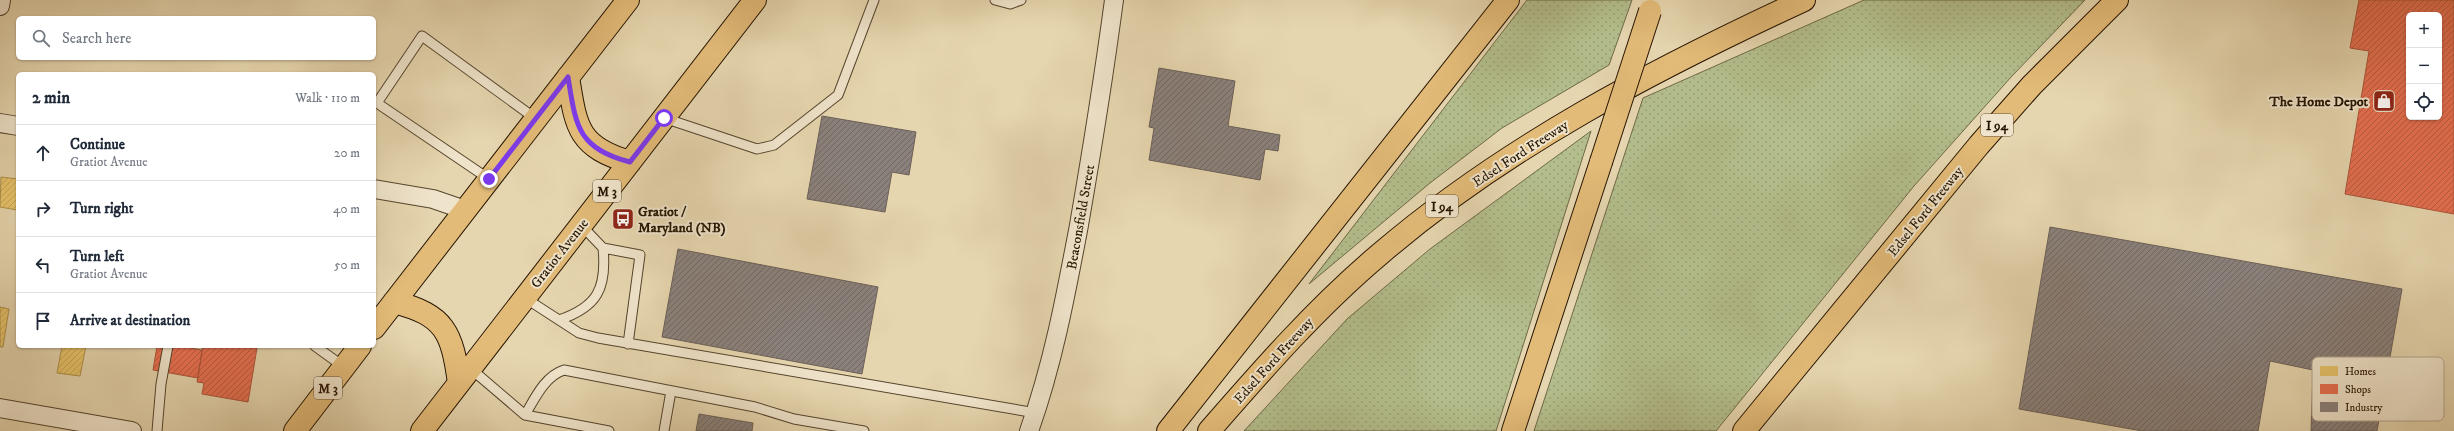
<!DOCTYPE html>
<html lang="en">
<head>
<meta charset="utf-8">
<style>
  :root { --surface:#fff; --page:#f2f2f3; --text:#1f2937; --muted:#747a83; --line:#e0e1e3 }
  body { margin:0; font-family:"IM FELL DW Pica",serif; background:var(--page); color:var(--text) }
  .controls { position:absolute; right:12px; top:12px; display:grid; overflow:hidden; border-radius:6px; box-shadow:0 1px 3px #0004 }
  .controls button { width:36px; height:36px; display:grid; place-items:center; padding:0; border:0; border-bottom:1px solid var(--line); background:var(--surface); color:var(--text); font:20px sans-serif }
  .stop { position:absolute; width:12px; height:12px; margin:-9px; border:3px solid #7c3aed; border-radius:50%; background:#fff }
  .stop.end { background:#7c3aed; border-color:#fff; box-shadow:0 1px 4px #0008 }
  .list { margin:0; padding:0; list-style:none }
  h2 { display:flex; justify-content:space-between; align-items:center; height:52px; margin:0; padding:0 16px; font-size:17px }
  h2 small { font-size:13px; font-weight:400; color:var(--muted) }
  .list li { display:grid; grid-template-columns:26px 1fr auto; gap:12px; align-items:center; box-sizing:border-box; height:56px; padding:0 16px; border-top:1px solid var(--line) }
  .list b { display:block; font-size:15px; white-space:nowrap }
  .list p { margin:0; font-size:13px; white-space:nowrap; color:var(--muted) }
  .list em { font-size:13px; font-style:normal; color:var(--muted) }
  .icon { flex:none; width:22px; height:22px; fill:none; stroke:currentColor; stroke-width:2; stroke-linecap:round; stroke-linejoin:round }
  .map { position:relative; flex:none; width:2454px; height:431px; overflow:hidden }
  .search { position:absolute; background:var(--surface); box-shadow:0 1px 3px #0004; left:16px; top:16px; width:360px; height:44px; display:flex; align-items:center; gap:10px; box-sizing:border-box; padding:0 14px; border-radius:6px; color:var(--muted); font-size:15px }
  .panel { position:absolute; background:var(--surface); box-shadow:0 1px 3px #0004; left:16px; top:72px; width:360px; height:276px; border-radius:6px }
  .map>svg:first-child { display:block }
</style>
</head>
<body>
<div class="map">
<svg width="2454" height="431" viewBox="0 0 2454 431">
  <defs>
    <pattern id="grass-dots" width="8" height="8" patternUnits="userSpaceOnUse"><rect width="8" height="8" fill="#b3be8c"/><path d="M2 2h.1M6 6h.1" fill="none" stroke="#9aa277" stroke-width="1.8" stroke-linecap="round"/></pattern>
    <pattern id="homes-hatch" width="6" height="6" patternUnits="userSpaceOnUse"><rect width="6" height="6" fill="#e9c46a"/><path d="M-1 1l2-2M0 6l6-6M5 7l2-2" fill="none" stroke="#c8a85a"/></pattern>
    <pattern id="shops-hatch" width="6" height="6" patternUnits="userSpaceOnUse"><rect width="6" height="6" fill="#e76f51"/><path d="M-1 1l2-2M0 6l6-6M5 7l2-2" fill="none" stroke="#bb5a41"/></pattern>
    <pattern id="industry-hatch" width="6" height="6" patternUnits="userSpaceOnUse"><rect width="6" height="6" fill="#8a817c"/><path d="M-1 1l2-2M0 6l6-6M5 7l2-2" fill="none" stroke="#716863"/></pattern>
  </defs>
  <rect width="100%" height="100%" fill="#e6d6af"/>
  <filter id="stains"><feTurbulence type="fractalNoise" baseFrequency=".005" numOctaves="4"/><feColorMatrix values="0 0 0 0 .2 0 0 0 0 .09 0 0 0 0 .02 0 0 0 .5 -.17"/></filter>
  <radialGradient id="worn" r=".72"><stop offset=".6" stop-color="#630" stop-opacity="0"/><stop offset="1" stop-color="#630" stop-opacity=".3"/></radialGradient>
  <path fill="url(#grass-dots)" stroke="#6c6946" d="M1527,0H1632L1609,65L1502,128L1430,183L1309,284Z
    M1864,0H2085L2012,76L1914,186L1716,431H1534L1643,98Z
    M1591,131L1496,431H1244L1347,319L1430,249Z"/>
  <path fill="url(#homes-hatch)" stroke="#ae8f4a" d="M1,177L18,179L17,210L0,207Z
    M0,307L9,309L3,347H0Z
    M62,346H86L80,376L57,373Z"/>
  <path fill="url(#shops-hatch)" stroke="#ad5439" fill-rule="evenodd" d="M2359,0H2454V214L2345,194L2369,51L2350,48ZM2409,15H2439V117H2409Z
    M157,346H179L202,350L198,378L153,370Z
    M203,346L257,348L248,402L202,394L204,383L197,382Z"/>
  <path fill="url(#industry-hatch)" stroke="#6c6057" d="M1159,68L1235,81L1228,126L1280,135L1278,151L1265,149L1260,180L1149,160L1154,128L1149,127Z
    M822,116L916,132L909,175L892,172L885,212L807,199Z
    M2050,227L2402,289L2377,431H2311L2313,370L2270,361L2258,431H2142L2019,409Z
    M678,249L878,287L862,374L662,337Z
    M699,414L753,423L752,431H696Z"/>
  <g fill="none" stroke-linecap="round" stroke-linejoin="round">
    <g stroke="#55442c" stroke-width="11">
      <path id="lane" d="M995,0L1010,4L1021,0
        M664,118L757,149L774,145L838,95L874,0
        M489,179L377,103L422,36L536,119
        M581,225L603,248L640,255L628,344
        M525,298L579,333L598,338L1036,413
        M559,320C597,307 607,289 603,248
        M315,346L344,367
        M470,368L525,415
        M157,431L161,384L168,346
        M609,431L525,415C535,398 545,376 564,370L755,407L794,419L864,431
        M664,431L671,391"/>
    </g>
    <g stroke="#55442c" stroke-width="20">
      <path id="street" d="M0,6L1,0
        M0,123L18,126
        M374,189L433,199L465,210
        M0,408L132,431
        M1029,431C1053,364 1066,294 1079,225C1092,150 1104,75 1114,0"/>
    </g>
    <g stroke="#251400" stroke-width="24">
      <path id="primary" d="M568,77C576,126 577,147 630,162
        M394,302C445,315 452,332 459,383
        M374,328L628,0
        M295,431L360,346
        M422,431L755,0"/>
    </g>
    <g stroke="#251400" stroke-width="24">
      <path id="highway" d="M1168,431L1508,0
        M1209,431C1263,369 1317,307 1380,254C1506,146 1655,69 1804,0
        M1513,431L1601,162
        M1744,431L1979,145L2032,85L2117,0"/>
    </g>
    <use href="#lane" stroke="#efe4cb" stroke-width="9"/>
    <use href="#street" stroke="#efe4cb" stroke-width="18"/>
    <use href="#primary" stroke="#e3bb78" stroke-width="22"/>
    <use href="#highway" stroke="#e3bb78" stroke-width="22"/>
    <g stroke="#251400" stroke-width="24" stroke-linecap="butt">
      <path id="highway-bridge" d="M1601,162L1650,11"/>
    </g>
    <use href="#highway-bridge" stroke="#e3bb78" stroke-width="22"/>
  </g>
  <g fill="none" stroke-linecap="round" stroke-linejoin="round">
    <path stroke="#7c3aed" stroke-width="5" d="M489,179L568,77C576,126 577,148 630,162L664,118"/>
  </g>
  <defs>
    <g id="shop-square" transform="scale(1.15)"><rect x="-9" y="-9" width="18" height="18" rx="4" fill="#8f2418" stroke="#efe4cb"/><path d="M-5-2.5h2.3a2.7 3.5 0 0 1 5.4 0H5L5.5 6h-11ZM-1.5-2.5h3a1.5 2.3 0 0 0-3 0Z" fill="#fff"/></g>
    <g id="bus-square" transform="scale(1.15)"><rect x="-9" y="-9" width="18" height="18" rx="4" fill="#8f2418" stroke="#efe4cb"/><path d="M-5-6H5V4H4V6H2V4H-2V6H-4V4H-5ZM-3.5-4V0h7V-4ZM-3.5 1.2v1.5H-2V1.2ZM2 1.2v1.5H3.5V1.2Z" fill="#fff"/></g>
  </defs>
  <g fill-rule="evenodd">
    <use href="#shop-square" x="2384" y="101"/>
    <use href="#bus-square" x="623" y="219"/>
  </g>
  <g text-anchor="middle" stroke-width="4" stroke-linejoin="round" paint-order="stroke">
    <g fill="#efe4cb" stroke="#62523d" stroke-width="1">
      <rect x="1981" y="114" width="32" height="22" rx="3"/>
      <rect x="593" y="180" width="28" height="22" rx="3"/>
      <rect x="1426" y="195" width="32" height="22" rx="3"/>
      <rect x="314" y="377" width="28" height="22" rx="3"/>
    </g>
    <g font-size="13" font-weight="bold" fill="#251400">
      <text x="1997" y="130">I 94</text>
      <text x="607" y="196">M 3</text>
      <text x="1442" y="211">I 94</text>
      <text x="328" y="393">M 3</text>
    </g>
    <g font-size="14" font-weight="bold" fill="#251400" stroke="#efe4cb" text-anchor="end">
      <text x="2368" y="106">The Home Depot</text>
      <text x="638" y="216" text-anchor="start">Gratiot /<tspan x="638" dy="16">Maryland (NB)</tspan></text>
    </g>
    <g font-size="14" fill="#251400" stroke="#efe4cb">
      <text transform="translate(1520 153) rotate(-33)" y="5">Edsel Ford Freeway</text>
      <text transform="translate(1925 211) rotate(-51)" y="5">Edsel Ford Freeway</text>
      <text transform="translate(1080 217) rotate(-80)" y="5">Beaconsfield Street</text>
      <text transform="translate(559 253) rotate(-52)" y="5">Gratiot Avenue</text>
      <text transform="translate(1273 360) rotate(-48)" y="5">Edsel Ford Freeway</text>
    </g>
  </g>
  <rect x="2312" y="357" width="132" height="64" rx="6" fill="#efe4cb" stroke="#b2a68e" stroke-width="1"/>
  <rect x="2320" y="366" width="18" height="10" fill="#e9c46a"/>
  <rect x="2320" y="384" width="18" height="10" fill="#e76f51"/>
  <rect x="2320" y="402" width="18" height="10" fill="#8a817c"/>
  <g font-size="11" fill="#251400">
    <text x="2345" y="375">Homes</text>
    <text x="2345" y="393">Shops</text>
    <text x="2345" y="411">Industry</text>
  </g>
  <rect width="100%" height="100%" filter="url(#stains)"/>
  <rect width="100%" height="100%" fill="url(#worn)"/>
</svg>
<div class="controls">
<button>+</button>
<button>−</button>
<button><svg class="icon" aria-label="locate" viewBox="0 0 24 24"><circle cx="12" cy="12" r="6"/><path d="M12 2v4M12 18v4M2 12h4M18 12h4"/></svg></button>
</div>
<div class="stop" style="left:664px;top:118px"></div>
<div class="stop end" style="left:489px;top:179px"></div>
<div class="search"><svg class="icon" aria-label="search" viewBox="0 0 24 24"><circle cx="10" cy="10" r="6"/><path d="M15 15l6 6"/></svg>Search here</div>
<section class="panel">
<h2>2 min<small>Walk · 110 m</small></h2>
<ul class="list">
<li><svg class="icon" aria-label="ahead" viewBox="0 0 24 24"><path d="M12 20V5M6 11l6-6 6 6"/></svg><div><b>Continue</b><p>Gratiot Avenue</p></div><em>20 m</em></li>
<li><svg class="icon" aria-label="right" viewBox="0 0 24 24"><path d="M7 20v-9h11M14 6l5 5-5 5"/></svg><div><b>Turn right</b></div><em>40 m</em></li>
<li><svg class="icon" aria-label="left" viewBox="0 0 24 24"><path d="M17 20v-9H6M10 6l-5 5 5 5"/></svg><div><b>Turn left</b><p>Gratiot Avenue</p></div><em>50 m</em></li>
<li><svg class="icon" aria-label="arrive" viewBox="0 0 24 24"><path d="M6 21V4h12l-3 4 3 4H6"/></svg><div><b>Arrive at destination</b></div></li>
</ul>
</section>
</div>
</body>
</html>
